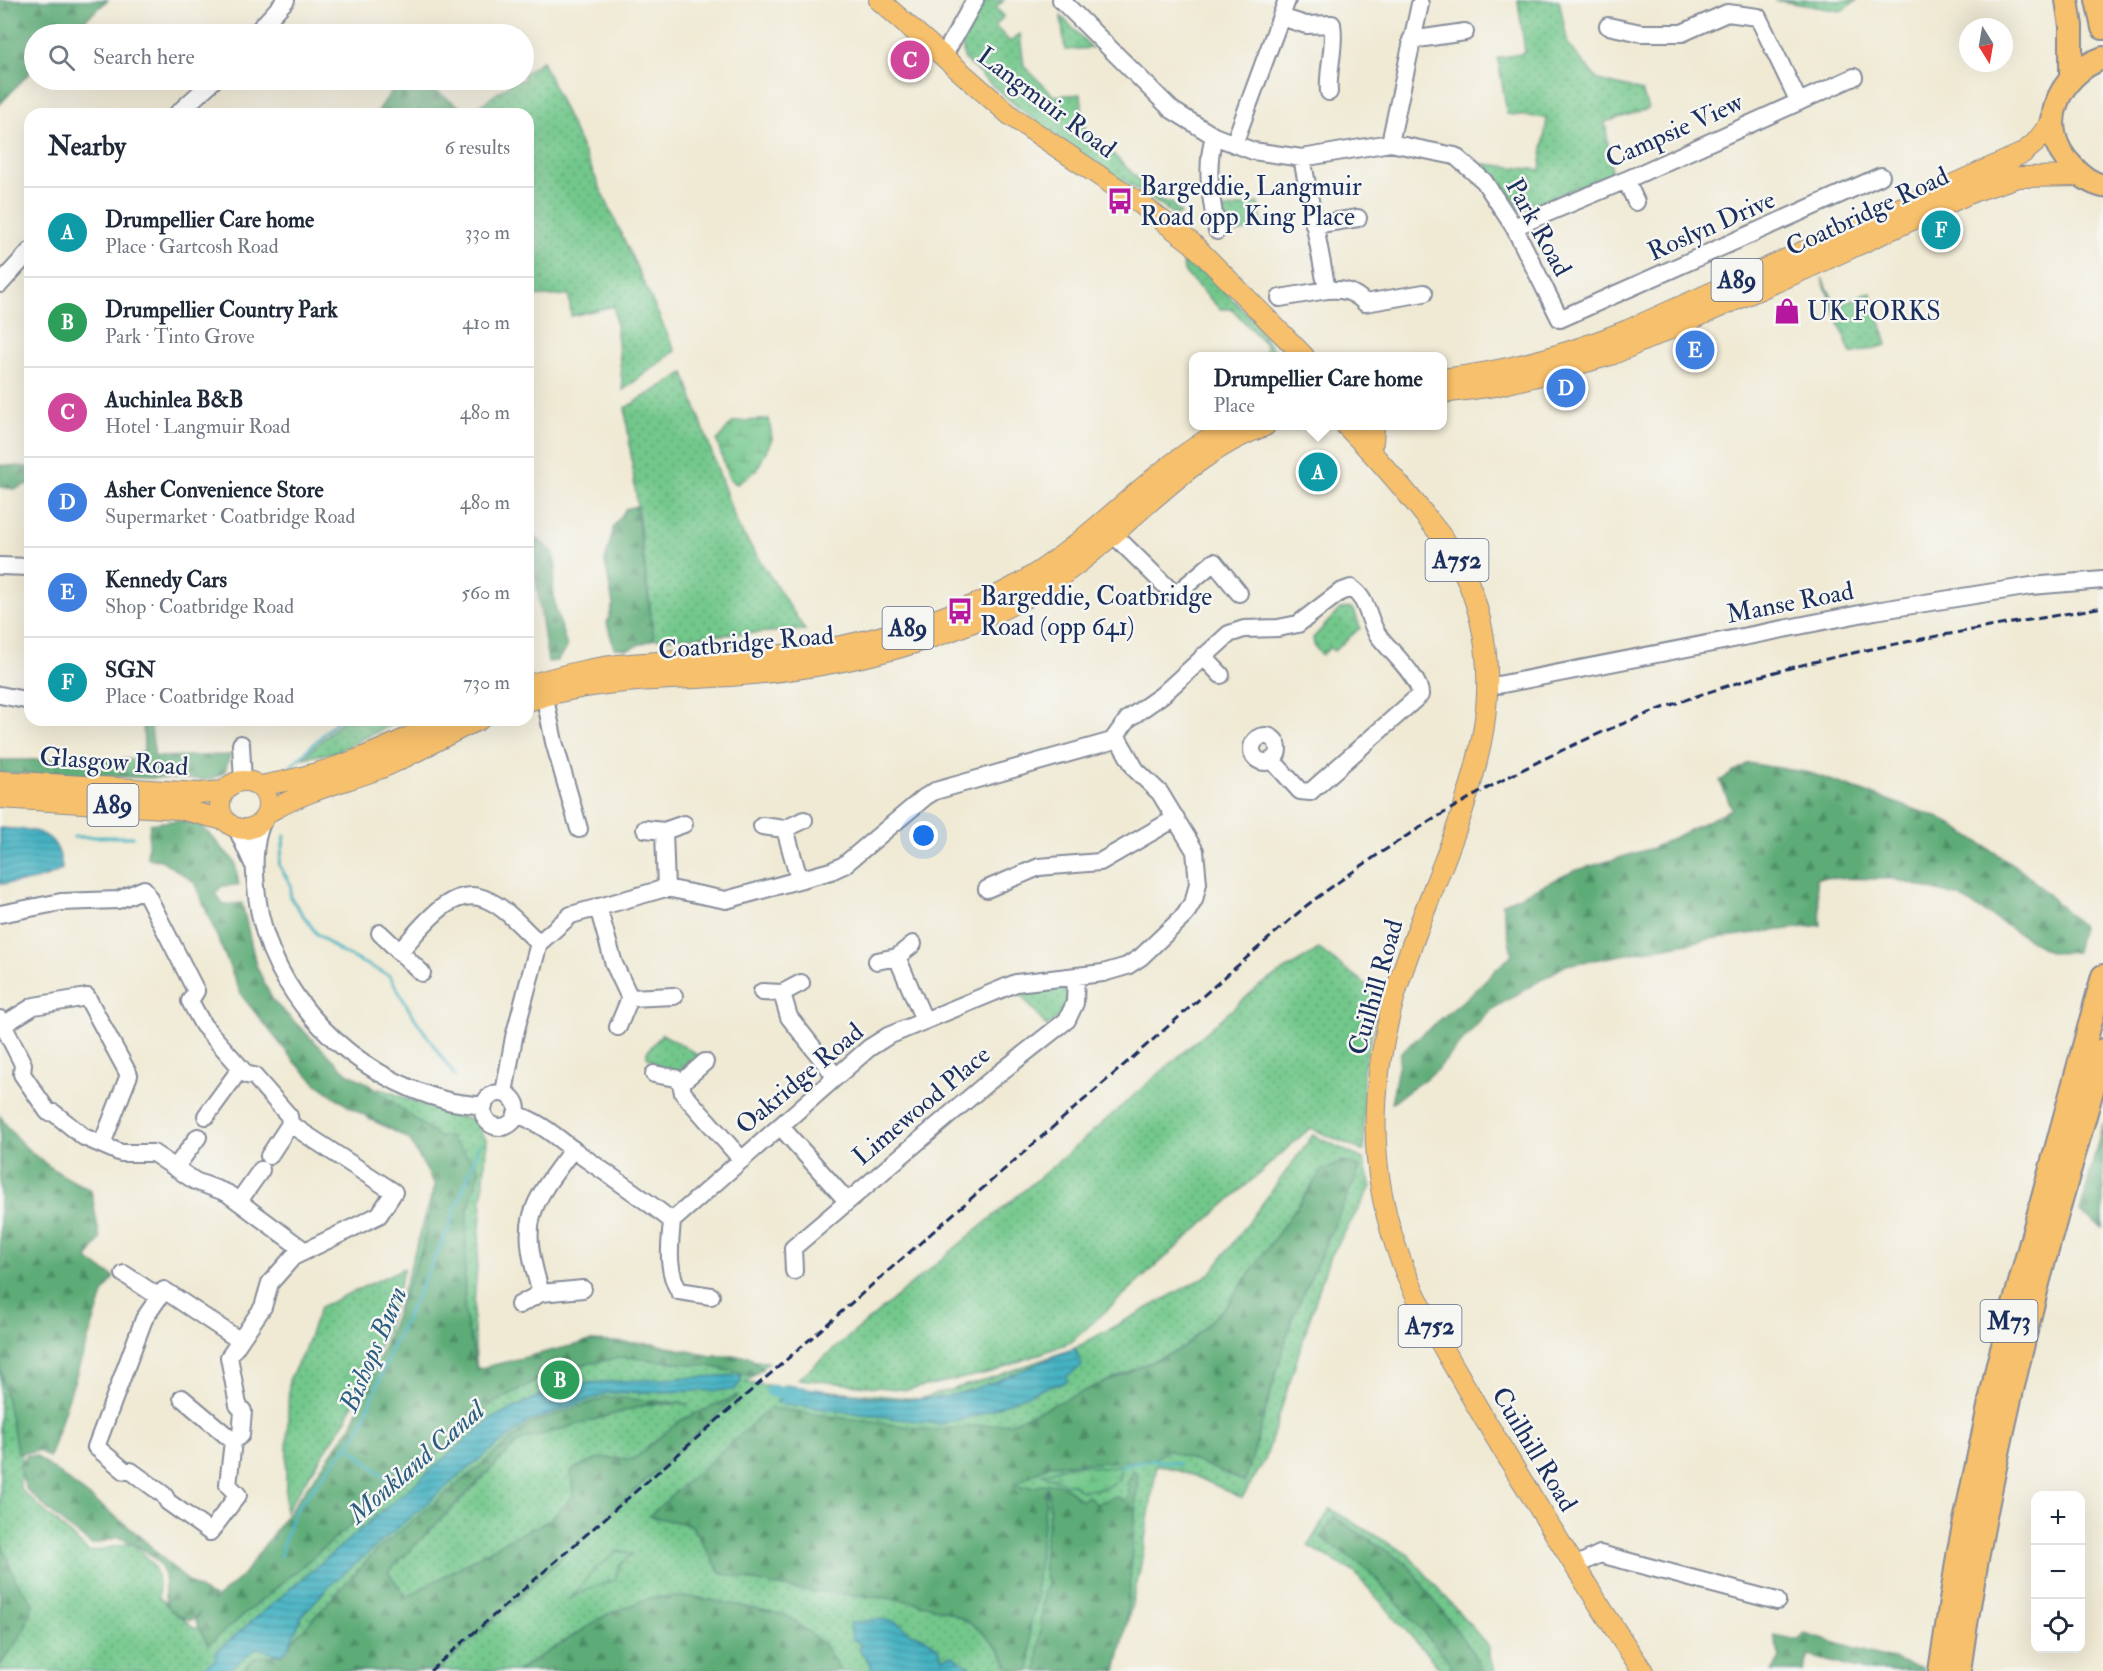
<!DOCTYPE html>
<html lang="en">
<head>
<meta charset="utf-8">
<style>
  :root { --surface:#fff; --page:#f6f6f7; --text:#1f2937; --muted:#747a83; --line:#e0e1e3; --accent:#2563eb }
  body { margin:0; font-family:"IM FELL Double Pica",serif; background:var(--page); color:var(--text) }
  .controls { position:absolute; right:18px; bottom:18px; display:grid; overflow:hidden; border-radius:12px; box-shadow:0 6px 24px #0002 }
  .controls button { width:54px; height:54px; display:grid; place-items:center; padding:0; border:0; border-bottom:2px solid var(--line); background:var(--surface); color:var(--text); font:30px sans-serif }
  .compass { position:absolute; left:1959px; top:18px; width:54px; height:54px; border-radius:50%; background:var(--surface); box-shadow:0 6px 24px #0002; rotate:169deg }
  .you { position:absolute; left:924px; top:836px; width:21px; height:21px; margin:-15px; border:4px solid #fff; border-radius:50%; background:#1a73e8; box-shadow:0 0 0 9px #1a73e833 }
  .badge { display:grid; place-items:center; width:39px; height:39px; border-radius:50%; background:var(--accent); color:#fff; font-size:20px; font-weight:700 }
  .pin { position:absolute; translate:-50% -50%; border:3px solid #fff; box-shadow:0 2px 6px #0006 }
  .popup { position:absolute; left:1189px; top:352px; width:258px; height:78px; box-sizing:border-box; display:grid; place-content:center; border-radius:12px; background:var(--surface); filter:drop-shadow(0 2px 4px #0005); font-size:20px; white-space:nowrap; color:var(--muted) }
  .popup b { font-size:22px; color:var(--text) }
  .popup::after { content:''; position:absolute; left:50%; top:100%; margin-left:-12px; border:12px solid transparent; border-top-color:var(--surface) }
  .list { margin:0; padding:0; list-style:none }
  h2 { display:flex; justify-content:space-between; align-items:center; height:78px; margin:0; padding:0 24px; font-size:26px }
  h2 small { font-size:20px; font-weight:400; color:var(--muted) }
  .list li { display:grid; grid-template-columns:39px 1fr auto; gap:18px; align-items:center; box-sizing:border-box; height:90px; padding:0 24px; border-top:2px solid var(--line) }
  .list b { display:block; font-size:22px; white-space:nowrap }
  .list p { margin:0; font-size:20px; white-space:nowrap; color:var(--muted) }
  .list em { font-size:20px; font-style:normal; color:var(--muted) }
  .icon { flex:none; width:33px; height:33px; fill:none; stroke:currentColor; stroke-width:2; stroke-linecap:round; stroke-linejoin:round }
  .map { position:relative; flex:none; width:2103px; height:1671px; overflow:hidden }
  .search { position:absolute; background:var(--surface); box-shadow:0 6px 24px #0002; left:24px; top:24px; width:510px; height:66px; display:flex; align-items:center; gap:15px; box-sizing:border-box; padding:0 21px; border-radius:33px; color:var(--muted); font-size:22px }
  .panel { position:absolute; background:var(--surface); box-shadow:0 6px 24px #0002; left:24px; top:108px; width:510px; height:618px; border-radius:18px }
  .map>svg:first-child { display:block }
</style>
</head>
<body>
<div class="map">
<svg width="2103" height="1671" viewBox="0 0 2103 1671">
  <defs>
    <pattern id="green-dots" width="8" height="8" patternUnits="userSpaceOnUse" patternTransform="scale(1.5)"><rect width="8" height="8" fill="#72c78b"/><path d="M2 2h.1M6 6h.1" fill="none" stroke="#5da275" stroke-width="1.8" stroke-linecap="round"/></pattern>
    <pattern id="forest-firs" width="22" height="20" patternUnits="userSpaceOnUse" patternTransform="scale(1.5)"><rect width="22" height="20" fill="#5dac77"/><path d="M5 1l3.5 6h-7zM16 11l3.5 6h-7z" fill="#4c8c65"/></pattern>
    <pattern id="wetland-marsh" width="20" height="14" patternUnits="userSpaceOnUse" patternTransform="scale(1.5)"><rect width="20" height="14" fill="#72c78b"/><path d="M1 5h8M5 5V1M11 12h8M15 12V8" fill="none" stroke="#5da275"/></pattern>
    <pattern id="water-rules" width="6" height="5" patternUnits="userSpaceOnUse" patternTransform="scale(1.5)"><rect width="6" height="5" fill="#45b2c2"/><path d="M0 2.5h6" fill="none" stroke="#3991a1"/></pattern>
  </defs>
  <rect width="100%" height="100%" fill="#f6f6f2"/>
  <filter id="ink" filterUnits="userSpaceOnUse"><feTurbulence type="fractalNoise" baseFrequency=".0167" numOctaves="2"/><feDisplacementMap in="SourceGraphic" scale="12" xChannelSelector="R" yChannelSelector="G"/><feConvolveMatrix kernelMatrix="1 2 1 2 8 2 1 2 1" color-interpolation-filters="sRGB"/></filter>
  <filter id="wash" filterUnits="userSpaceOnUse"><feTurbulence type="fractalNoise" baseFrequency=".008" numOctaves="4" result="noise"/><feDisplacementMap in="SourceGraphic" scale="24" xChannelSelector="R" yChannelSelector="G"/><feGaussianBlur stdDeviation="1.35" result="paint"/><feColorMatrix in="noise" values="0 0 0 0 0 0 0 0 0 0 0 0 0 0 0 0 0 1.4 0 .05"/><feComposite in="paint" operator="in"/></filter>
  <g filter="url(#wash)">
    <rect width="100%" height="100%" fill="#f0ead4"/>
    <path fill="url(#green-dots)" stroke="#467b74" stroke-width="1.5" d="M984,0H1004L996,8L1004,16L995,26L1010,42L1020,34L1024,66L1054,96L1081,94L1084,126L1162,202H1170L1181,214L1176,216C1105,167 1022,120 964,58L962,44Z
      M1518,0H1559L1568,44L1598,80L1642,91L1648,109L1605,122L1612,173L1521,210L1484,164L1540,170L1547,118L1507,114L1498,58L1525,53Z
      M1775,0H1857L1841,11Z
      M1061,16L1092,48L1065,50Z
      M542,61L675,351L623,390L614,306L571,316L569,295L528,297V114H468L516,80H524V74Z
      M1258,203L1263,228L1230,234L1222,230L1217,211Z
      M1191,257L1248,315L1278,356H1266V345L1232,309H1220L1184,272L1183,262Z
      M1822,278L1837,306L1871,292L1887,345L1851,354Z
      M684,373L737,525L805,630L654,639L625,408Z
      M1351,608L1355,612L1360,628L1334,651L1330,648L1322,655L1314,646L1313,638L1340,609Z
      M343,720H401L336,752L303,758Z
      M1319,949L1380,995L1363,1070L1364,1151L1310,1128L1071,1342L992,1372L907,1390L798,1379L1052,1167L1259,986Z
      M1057,985L1069,994L1060,1016L1047,1027L1018,991Z
      M662,1034L694,1052L701,1059L686,1072L661,1068L647,1057V1052Z
      M379,1088L448,1114L472,1119L487,1141L473,1316L477,1373L599,1347L768,1362L746,1383L919,1399L994,1377L1075,1348L1210,1274L1313,1135L1363,1159L1371,1187L1328,1261L1265,1460L1242,1498L1195,1476L1157,1464L1140,1570L1116,1671H0V1317L24,1377L20,1489L89,1552L132,1543C155,1564 158,1566 159,1597L195,1629L261,1572L293,1513L353,1424L387,1343L435,1185L407,1136L369,1119Z
      M404,1268L387,1328L346,1420L285,1512L289,1380L304,1351L320,1307Z
      M1330,1509L1409,1555L1489,1647V1656L1495,1671H1442L1354,1572L1308,1546Z"/>
    <path fill="url(#forest-firs)" stroke="#3c6e6a" stroke-width="1.5" d="M0,0H108L69,34H34V68L0,104Z
      M399,80H420L469,113L376,114Z
      M0,465L30,467V483L15,489L0,487Z
      M636,506L654,639L628,649L614,648L607,623L613,604L605,562L614,526L626,509Z
      M536,538L553,552L556,567L553,587L555,606L567,647L557,661L548,662L530,540Z
      M143,720H150L155,757L230,755L225,772L211,780L0,773V760L134,759L144,750Z
      M1748,763L1810,773L1945,820L2023,871L2082,926L2076,952L2051,953L1960,897L1893,879L1816,878L1821,925L1716,938L1566,965L1489,1011L1436,1071L1391,1103L1401,1052L1470,995L1512,954L1502,904L1574,871L1653,848L1732,809L1720,781Z
      M177,820L200,824L235,862L239,885L222,886L216,893L223,905L242,903L256,965L273,1001L347,1073L367,1083L440,1138L448,1136L480,1169L467,1213L464,1309L477,1369L591,1341L654,1344L712,1356H749L762,1369L752,1376L708,1366L625,1357L558,1369L490,1405L448,1444L208,1645L195,1619L200,1613L191,1620C150,1609 173,1588 160,1565C152,1552 132,1543 118,1537L92,1545L66,1526L26,1489L19,1465L27,1455L36,1456C69,1482 103,1506 136,1533C161,1554 184,1584 214,1597L213,1601L242,1576L351,1427L422,1249L435,1185L409,1139L351,1108L317,1084L294,1061L242,996L194,882L161,860L147,858L150,824Z
      M0,1116C21,1150 56,1174 91,1190L100,1239L87,1259L114,1277L103,1294L49,1457L39,1451L18,1453L0,1370Z
      M2103,1123V1228L2080,1212Z
      M1344,1161L1360,1168L1292,1319L1245,1482L1168,1450L1153,1460L1049,1465L1014,1485C1045,1495 1046,1467 1081,1500L1088,1496L1096,1504L1116,1496L1124,1501L1129,1497L1128,1480L1133,1470L1138,1475L1126,1628L1116,1671H1037L1044,1589L1048,1585C1035,1554 1056,1519 1047,1488L1036,1587C1040,1603 1031,1613 1030,1629C1030,1643 1032,1656 1029,1671H1011C973,1585 863,1601 788,1588C765,1584 743,1578 721,1573L691,1525L649,1516L770,1408L932,1430L1011,1423L1183,1348L1228,1304L1322,1171Z
      M739,1395L438,1671H241L255,1658L280,1654L377,1550L532,1423L607,1397L689,1404H650L519,1441L388,1572L407,1597L513,1537L550,1520L573,1496L571,1470L599,1458L634,1459L681,1420Z
      M1334,1517L1407,1564L1471,1650L1483,1671H1452L1449,1661L1366,1568L1321,1537Z
      M0,1539L16,1581L33,1603L25,1629L0,1666Z
      M653,1597H696L786,1615L823,1643L841,1671H517L606,1615Z
      M1804,1634L1923,1668V1671H1865L1809,1656L1803,1671H1772L1780,1659L1774,1635L1799,1640Z"/>
    <path fill="url(#wetland-marsh)" stroke="#467b74" stroke-width="1.5" d="M769,419L772,439L769,445L757,470L737,484L729,479L717,441L733,422Z
      M1073,1464L1102,1468L1121,1465L1119,1480L1103,1489L1079,1490L1073,1484H1065L1043,1474Z
      M618,1551L632,1554L619,1566L615,1580L583,1591L569,1600L595,1569Z"/>
    <path fill="url(#water-rules)" stroke="#307090" stroke-width="1.5" d="M0,828C33,830 59,828 62,869C43,881 22,883 0,884Z
      M1075,1348L1082,1366L1067,1376L1068,1380L1059,1385H1052L978,1415L940,1424L777,1403L784,1385C834,1390 886,1404 936,1398C978,1393 1034,1364 1075,1348Z
      M741,1375V1382L734,1390L607,1393L530,1421L472,1465L328,1587L302,1616L288,1648L281,1655L257,1648L227,1671H199L215,1660L217,1651L491,1419L564,1384Z
      M880,1619L896,1622L911,1633L923,1637L937,1647L943,1658L953,1655L974,1671H871V1665L859,1649L861,1644L852,1639L850,1623Z"/>
    <g fill="none" stroke-linecap="round" stroke-linejoin="round">
      <path stroke="#45b2c2" stroke-width="3" d="M290,767L338,720
        M285,836L279,865L291,885L290,897L316,933L341,952L390,976L410,1011L455,1076
        M74,837H133
        M348,1445L381,1474
        M1121,1467C1136,1458 1163,1460 1179,1464
        M383,1476L391,1484
        M280,1556L293,1513L359,1431L394,1343L449,1228L480,1144"/>
      <path stroke="#45b2c2" stroke-width="12" d="M771,1391L796,1394"/>
    </g>
  </g>
  <g filter="url(#ink)">
    <g fill="none" stroke-linecap="round" stroke-linejoin="round">
      <g stroke="#868c99" stroke-width="20">
        <path id="minor" d="M1061,0L1172,110L1214,136L1253,151L1302,158L1390,143L1455,156L1484,181L1514,227L1560,319L1881,176
          M1281,17L1306,25L1332,24C1336,47 1327,69 1329,92
          M1608,26L1641,33H1682L1727,13L1758,17L1799,102
          M255,34L286,0
          M1411,40L1465,32
          M943,57L975,0
          M177,114L214,80
          M1214,136C1205,169 1211,198 1217,231
          M1390,143L1420,4
          M1234,144L1287,0
          M1626,180L1636,202
          M1314,225L1358,218
          M1514,227L1626,180L1854,77
          M0,284L30,251
          M1327,290C1343,289 1354,291 1365,303L1424,293
          M1280,298L1327,290L1302,158
          M1113,534L1175,595L1214,562L1239,593
          M0,566L30,567
          M1203,656L1221,675
          M542,684L554,742L579,829
          M1488,687L1875,611L2031,586L2103,580
          M0,695L30,701
          M1252 749a13 13 0 1 1 26 0a13 13 0 1 1-26 0Z
          M241,744L243,782
          M263,820C252,844 254,871 257,896C269,996 353,1077 448,1101C459,1104 472,1104 484,1106
          M762,826L785,829
          M237,829L253,864
          M645,829L664,831
          M799,879L785,829L804,820
          M666,888L664,831L684,824
          M987,889L1039,867L1100,862L1176,818
          M598,907L614,964L630,998
          M0,914L61,902L118,900L144,889L196,991L190,1001L203,1025L247,1075L254,1076L289,1116L290,1124L394,1192L379,1215L293,1257L270,1283L263,1307L229,1357L238,1405L243,1411L241,1435L233,1441L228,1485L238,1495L210,1532L168,1502L164,1495L131,1471H125L96,1447L144,1319L164,1290L239,1340
          M380,933L422,973
          M399,952C420,930 450,884 485,899C506,907 523,929 539,943
          M897,957L924,1020
          M877,961L897,957L913,944
          M762,992L782,993L801,983
          M782,993L789,1017L836,1077
          M0,1019L23,1064L22,1074L48,1112L54,1113L84,1137L121,1153H153L195,1181L227,1193L305,1251
          M3,1025L34,1006L87,997L129,1075L102,1144
          M618,1027L630,998L674,996
          M705,1062L681,1083L683,1093L742,1160
          M654,1074L675,1078L681,1083
          M504,1093L514,1037L539,943L571,915L666,888L726,900L831,871L844,865L925,797L935,791L1112,741L1128,719L1162,695L1229,634L1244,629L1278,628L1298,624L1340,592L1351,588C1369,600 1367,619 1378,635C1389,650 1421,678 1420,695L1310,792L1300,791L1272,760
          M483 1110a17 17 0 1 1 34 0a17 17 0 1 1-34 0Z
          M516,1114C540,1122 555,1136 575,1151C607,1174 641,1196 672,1221L869,1048L888,1036L1016,983L1103,973L1127,966L1141,957L1185,915L1194,900L1198,883L1195,851L1160,793L1136,770L1117,737
          M206,1116L241,1068
          M780,1126L847,1201
          M573,1149C528,1208 519,1220 541,1293L583,1289
          M269,1156L290,1124
          M175,1168L198,1137
          M239,1201L261,1170
          M672,1221C670,1246 666,1268 679,1291L711,1296
          M794,1271L793,1248L987,1083L1067,1020L1075,1003L1076,976
          M124,1274L159,1297
          M519,1305L541,1293
          M182,1398L233,1441
          M1575,1566L1600,1554L1777,1601"/>
      </g>
      <g stroke="#868c99" stroke-width="22">
        <path id="major" d="M879,0L1011,116L1138,202L1192,243L1304,356
          M1442,379C1506,372 1569,354 1628,330L2023,153L2035,143L2053,120
          M1442,393L1495,386L1541,375L1611,355L1810,267L1975,191L2018,177L2081,176
          M1346,426C1374,454 1399,483 1424,514C1436,530 1451,546 1460,564C1535,715 1437,852 1395,995C1380,1048 1372,1103 1377,1159C1385,1244 1418,1305 1460,1377C1486,1423 1514,1468 1542,1513C1575,1566 1607,1620 1643,1671
          M1373,442L1374,426
          M528,685C560,676 597,666 630,664C687,659 745,660 802,653C865,644 930,624 989,599C1082,559 1142,471 1231,426
          M528,701C597,678 659,681 730,676C812,670 897,654 973,622C1008,608 1045,589 1076,565C1137,519 1191,452 1265,426
          M0,781L199,793L224,791
          M220 805a24 24 0 1 1 48 0a24 24 0 1 1-48 0Z
          M260,786C326,775 384,751 443,720
          M0,798L180,809L224,820
          M267,813C306,790 338,784 379,769C414,755 445,734 479,720"/>
      </g>
      <g stroke="#868c99" stroke-width="26">
        <path id="highway" d="M2067,0L2071,26V77
          M2097,0L2103,28
          M2103,58C2058,74 2034,128 2072,166C2080,175 2090,183 2103,186
          M1940,1671L1959,1550L1998,1364L2103,976
          M1959,1671C1977,1542 2005,1413 2037,1287C2058,1208 2082,1129 2103,1050"/>
      </g>
      <use href="#minor" stroke="#fff" stroke-width="16"/>
      <use href="#major" stroke="#f7c06c" stroke-width="20"/>
      <use href="#highway" stroke="#f7c06c" stroke-width="22"/>
      <path stroke="#1b2f5e" stroke-width="3" stroke-dasharray="9 4.5" stroke-linecap="butt" d="M430,1671L1306,906C1443,802 1595,723 1761,676C1872,644 1989,628 2103,607"/>
    </g>
  </g>
  <defs>
    <g id="bus-bare" transform="scale(2.07)"><path d="M-5-6H5V4H4V6H2V4H-2V6H-4V4H-5ZM-3.5-4V0h7V-4ZM-3.5 1.2v1.5H-2V1.2ZM2 1.2v1.5H3.5V1.2Z" fill="#b5179e" stroke="#f6f6f2" stroke-width="2.5" paint-order="stroke"/></g>
    <g id="shop-bare" transform="scale(2.07)"><path d="M-5-2.5h2.3a2.7 3.5 0 0 1 5.4 0H5L5.5 6h-11ZM-1.5-2.5h3a1.5 2.3 0 0 0-3 0Z" fill="#b5179e" stroke="#f6f6f2" stroke-width="2.5" paint-order="stroke"/></g>
  </defs>
  <g fill-rule="evenodd">
    <use href="#bus-bare" x="1120" y="201"/>
    <use href="#shop-bare" x="1787" y="311"/>
    <use href="#bus-bare" x="960" y="611"/>
  </g>
  <g text-anchor="middle" stroke-width="5" stroke-linejoin="round" paint-order="stroke">
    <g fill="#f6f6f2" stroke="#5d6b8a" stroke-width="1.5">
      <rect x="1711.5" y="259" width="51" height="42" rx="4.5"/>
      <rect x="1425.5" y="539" width="63" height="42" rx="4.5"/>
      <rect x="882.5" y="607" width="51" height="42" rx="4.5"/>
      <rect x="87.5" y="784" width="51" height="42" rx="4.5"/>
      <rect x="1980.5" y="1300" width="57" height="42" rx="4.5"/>
      <rect x="1398.5" y="1305" width="63" height="42" rx="4.5"/>
    </g>
    <g font-size="24" font-weight="bold" fill="#1b2f5e">
      <text x="1737" y="288">A89</text>
      <text x="1457" y="568">A752</text>
      <text x="908" y="636">A89</text>
      <text x="113" y="813">A89</text>
      <text x="2009" y="1329">M73</text>
      <text x="1430" y="1334">A752</text>
    </g>
    <g font-size="26" fill="#1b2f5e" stroke="#f6f6f2">
      <text transform="translate(1047 102) rotate(37)" y="9">Langmuir Road</text>
      <text transform="translate(1674 130) rotate(-24)" y="9">Campsie View</text>
      <text transform="translate(1867 211) rotate(-25)" y="9">Coatbridge Road</text>
      <text transform="translate(1711 225) rotate(-24)" y="9">Roslyn Drive</text>
      <text transform="translate(1539 227) rotate(61)" y="9">Park Road</text>
      <text transform="translate(1790 602) rotate(-11)" y="9">Manse Road</text>
      <text transform="translate(746 642) rotate(-5)" y="9">Coatbridge Road</text>
      <text transform="translate(114 761) rotate(4)" y="9">Glasgow Road</text>
      <text transform="translate(1375 987) rotate(-74)" y="9">Cuilhill Road</text>
      <text transform="translate(799 1078) rotate(-40)" y="9">Oakridge Road</text>
      <text transform="translate(921 1105) rotate(-40)" y="9">Limewood Place</text>
      <text transform="translate(1535 1449) rotate(59)" y="9">Cuilhill Road</text>
    </g>
    <g font-size="26" fill="#1b2f5e" stroke="#f6f6f2" text-anchor="start">
      <text x="1140" y="195">Bargeddie, Langmuir<tspan x="1140" dy="30">Road opp King Place</tspan></text>
      <text x="1807" y="320">UK FORKS</text>
      <text x="980" y="605">Bargeddie, Coatbridge<tspan x="980" dy="30">Road (opp 641)</tspan></text>
    </g>
    <g font-size="27" font-style="italic" fill="#2a5d81" stroke="#f6f6f2">
      <text transform="translate(373 1349) rotate(-67)" y="9">Bishops Burn</text>
      <text transform="translate(416 1462) rotate(-41)" y="9">Monkland Canal</text>
    </g>
  </g>
</svg>
<div class="controls">
<button>+</button>
<button>−</button>
<button><svg class="icon" aria-label="locate" viewBox="0 0 24 24"><circle cx="12" cy="12" r="6"/><path d="M12 2v4M12 18v4M2 12h4M18 12h4"/></svg></button>
</div>
<svg class="compass" viewBox="-18 -18 36 36"><path d="M0-13l5 13h-10z" fill="#e53935"/><path d="M0 13l5-13h-10z" fill="#747a83"/></svg>
<div class="you"></div>
<div class="pin badge" style="left:1318px;top:472px;background:#0f9aa8">A</div>
<div class="popup"><b>Drumpellier Care home</b>Place</div>
<div class="pin badge" style="left:560px;top:1380px;background:#2e9e5b">B</div>
<div class="pin badge" style="left:910px;top:60px;background:#d1479c">C</div>
<div class="pin badge" style="left:1566px;top:388px;background:#3f7fe0">D</div>
<div class="pin badge" style="left:1695px;top:350px;background:#3f7fe0">E</div>
<div class="pin badge" style="left:1941px;top:230px;background:#0f9aa8">F</div>
<div class="search"><svg class="icon" aria-label="search" viewBox="0 0 24 24"><circle cx="10" cy="10" r="6"/><path d="M15 15l6 6"/></svg>Search here</div>
<section class="panel">
<h2>Nearby<small>6 results</small></h2>
<ul class="list">
<li><span class="badge" style="background:#0f9aa8">A</span><div><b>Drumpellier Care home</b><p>Place · Gartcosh Road</p></div><em>330 m</em></li>
<li><span class="badge" style="background:#2e9e5b">B</span><div><b>Drumpellier Country Park</b><p>Park · Tinto Grove</p></div><em>410 m</em></li>
<li><span class="badge" style="background:#d1479c">C</span><div><b>Auchinlea B&amp;B</b><p>Hotel · Langmuir Road</p></div><em>480 m</em></li>
<li><span class="badge" style="background:#3f7fe0">D</span><div><b>Asher Convenience Store</b><p>Supermarket · Coatbridge Road</p></div><em>480 m</em></li>
<li><span class="badge" style="background:#3f7fe0">E</span><div><b>Kennedy Cars</b><p>Shop · Coatbridge Road</p></div><em>560 m</em></li>
<li><span class="badge" style="background:#0f9aa8">F</span><div><b>SGN</b><p>Place · Coatbridge Road</p></div><em>730 m</em></li>
</ul>
</section>
</div>
</body>
</html>
